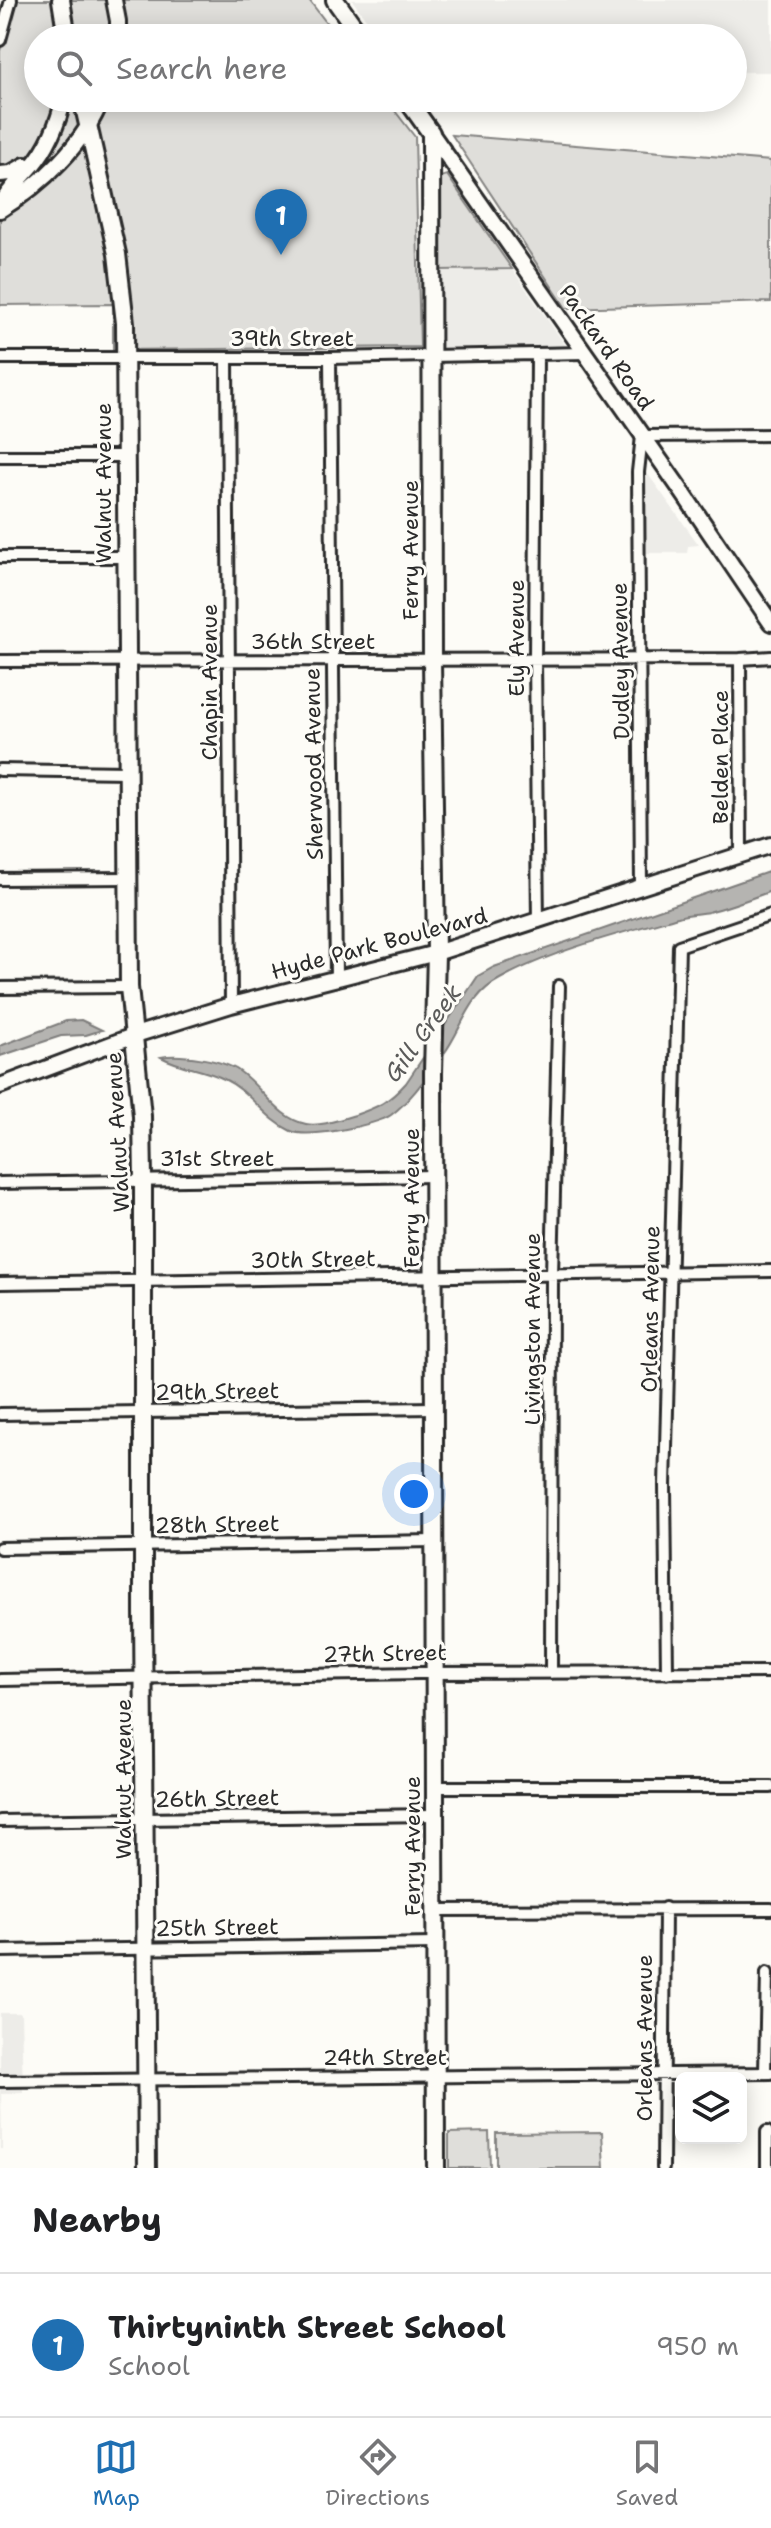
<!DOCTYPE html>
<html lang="en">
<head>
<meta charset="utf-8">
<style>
  :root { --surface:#fff; --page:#f2f2f2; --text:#202124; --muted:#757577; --line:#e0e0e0; --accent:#1f6fb2 }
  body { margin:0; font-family:"Shantell Sans",sans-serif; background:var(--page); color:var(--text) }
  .controls { position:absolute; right:24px; bottom:24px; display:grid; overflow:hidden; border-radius:12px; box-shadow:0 4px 20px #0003 }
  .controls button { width:72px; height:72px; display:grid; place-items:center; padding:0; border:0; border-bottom:2px solid var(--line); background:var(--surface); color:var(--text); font:40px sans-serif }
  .you { position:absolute; left:414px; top:1494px; width:28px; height:28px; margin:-20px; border:6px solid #fff; border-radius:50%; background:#1a73e8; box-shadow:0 0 0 12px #1a73e833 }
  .badge { display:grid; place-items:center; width:52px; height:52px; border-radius:50%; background:var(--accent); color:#fff; font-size:26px; font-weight:700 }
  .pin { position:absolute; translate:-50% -66px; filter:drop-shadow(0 2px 4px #0008) }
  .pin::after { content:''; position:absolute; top:42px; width:28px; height:24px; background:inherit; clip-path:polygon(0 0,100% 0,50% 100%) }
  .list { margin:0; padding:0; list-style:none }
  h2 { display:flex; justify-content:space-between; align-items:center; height:104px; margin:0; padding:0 32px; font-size:34px }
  h2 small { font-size:26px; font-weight:400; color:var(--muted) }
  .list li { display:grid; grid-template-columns:52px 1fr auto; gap:24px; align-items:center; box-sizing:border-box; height:144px; padding:0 32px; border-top:2px solid var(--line) }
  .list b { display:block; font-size:30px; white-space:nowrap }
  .list p { margin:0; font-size:26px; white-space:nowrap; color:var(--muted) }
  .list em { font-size:26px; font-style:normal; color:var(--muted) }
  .icon { flex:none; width:44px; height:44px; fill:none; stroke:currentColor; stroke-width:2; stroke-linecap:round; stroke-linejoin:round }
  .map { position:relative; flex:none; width:771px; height:2168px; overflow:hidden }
  .search { position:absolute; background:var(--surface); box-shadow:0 4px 20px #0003; left:24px; right:24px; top:24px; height:88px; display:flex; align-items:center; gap:20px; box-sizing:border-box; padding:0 28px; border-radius:44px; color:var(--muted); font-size:30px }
  .sheet { height:248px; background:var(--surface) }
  nav { display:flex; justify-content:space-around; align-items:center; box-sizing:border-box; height:112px; border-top:2px solid var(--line); background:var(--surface); font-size:22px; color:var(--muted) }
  nav a { display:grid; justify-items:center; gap:4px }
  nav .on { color:var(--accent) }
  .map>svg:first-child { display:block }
</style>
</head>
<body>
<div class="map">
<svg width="771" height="2168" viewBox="0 0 771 2168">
  <rect width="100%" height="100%" fill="#fdfcf7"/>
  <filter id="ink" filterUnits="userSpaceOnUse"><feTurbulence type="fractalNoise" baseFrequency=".0125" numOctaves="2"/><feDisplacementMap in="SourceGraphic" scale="16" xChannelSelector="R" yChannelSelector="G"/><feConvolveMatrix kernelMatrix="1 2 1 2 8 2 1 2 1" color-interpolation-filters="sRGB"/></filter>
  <g filter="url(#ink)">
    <path fill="#edece8" d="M352,0H771V72H733V38H380Z
      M512,269L576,360L439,363L437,270Z
      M645,470L699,545L688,546L687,553H630L629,501L632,482L635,475Z
      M0,2013H21L23,2093L1,2094L2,2149H0Z"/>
    <path fill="#dfdeda" stroke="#858482" stroke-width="2" d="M14,0H309L338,38H38V98H385L415,137L420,347L113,350V304L0,305V51Z
      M452,135L771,161V302L566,308Z
      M447,175L512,269L437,270L438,178Z
      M489,2132L490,2168H449V2133Z
      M602,2132L604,2168H496V2133Z"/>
    <path fill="#b5b4b1" stroke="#7e7d7b" stroke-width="2" d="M771,871V891C750,899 729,907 708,912C698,914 687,914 678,917C621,933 551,951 500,979C467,996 463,1029 443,1055C428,1075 411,1100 391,1115C377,1125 307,1139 291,1131C265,1119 250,1091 224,1079C204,1069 181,1068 161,1057C179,1053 224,1060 239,1071C262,1087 277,1118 306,1124C321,1127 341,1119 355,1115C378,1107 389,1102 406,1083L478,976L494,967Z
      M81,1020L102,1030L86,1035L61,1036L0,1056V1046L66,1021Z"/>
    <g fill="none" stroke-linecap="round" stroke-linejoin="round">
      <g stroke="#2b2b2b" stroke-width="16">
        <path id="street" d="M0,40L11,0
          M537,355L535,660L538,922
          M0,358H330L584,353
          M227,358L231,1005
          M330,358L336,978
          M0,456H124
          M0,557H125
          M740,659L741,855
          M0,661L740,659L771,657
          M0,770L126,772
          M0,879L127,878
          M641,887L638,472L642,436L771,435
          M0,988L129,987
          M0,1183L434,1176
          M0,1283L771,1271
          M0,1414L434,1408
          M0,1548L435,1541
          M551,1673L552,1275L559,986
          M667,1673L665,1486L679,946L771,915
          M0,1680L419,1673L771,1672
          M434,1787H771
          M0,1821L434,1815
          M434,1910L771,1909
          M0,1951L434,1944
          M765,2073L767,1973
          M0,2081L771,2073
          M663,2168L665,1908
          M767,2168V2132"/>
      </g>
      <g stroke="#2b2b2b" stroke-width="20">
        <path id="secondary" d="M114,0L118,21V38
          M431,133L683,493L771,623
          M0,174L11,173L25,165
          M0,206C8,190 20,180 32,166C49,146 58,124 64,98
          M0,210C41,185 85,144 102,98
          M0,1086L135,1035L231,1005L436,953L771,845"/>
      </g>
      <g stroke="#2b2b2b" stroke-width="22">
        <path id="primary" d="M61,0L67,38
          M335,0L362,38
          M82,98L117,254L125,323L129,987L142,1116L143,1179V1611L147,2168
          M406,98L431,133L432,660L436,953L433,1073L436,2168"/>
      </g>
      <use href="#street" stroke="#fdfcf7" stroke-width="10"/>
      <use href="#secondary" stroke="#fdfcf7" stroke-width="14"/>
      <use href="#primary" stroke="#fdfcf7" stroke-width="16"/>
    </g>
  </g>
  <g text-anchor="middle" stroke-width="6" stroke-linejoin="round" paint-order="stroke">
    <g font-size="22" fill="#2b2b2b" stroke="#fdfcf7">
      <text x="292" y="346">39th Street</text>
      <text transform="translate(607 347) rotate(55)" y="8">Packard Road</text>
      <text transform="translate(103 483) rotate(-90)" y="8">Walnut Avenue</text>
      <text transform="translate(410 550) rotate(-90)" y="8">Ferry Avenue</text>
      <text transform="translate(516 638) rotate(-90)" y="8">Ely Avenue</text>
      <text x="313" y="649">36th Street</text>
      <text transform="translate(620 661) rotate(-91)" y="8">Dudley Avenue</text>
      <text transform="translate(209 682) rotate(-90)" y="8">Chapin Avenue</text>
      <text transform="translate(720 757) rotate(-90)" y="8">Belden Place</text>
      <text transform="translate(313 764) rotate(-91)" y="8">Sherwood Avenue</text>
      <text transform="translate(379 943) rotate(-15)" y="8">Hyde Park Boulevard</text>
      <text transform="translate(117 1132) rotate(-93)" y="8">Walnut Avenue</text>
      <text x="217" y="1166">31st Street</text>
      <text transform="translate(411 1198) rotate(-90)" y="8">Ferry Avenue</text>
      <text transform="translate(313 1259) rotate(-1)" y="8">30th Street</text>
      <text transform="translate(650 1309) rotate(-89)" y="8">Orleans Avenue</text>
      <text transform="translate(532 1329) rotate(-90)" y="8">Livingston Avenue</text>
      <text transform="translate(217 1391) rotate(-1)" y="8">29th Street</text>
      <text transform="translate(217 1524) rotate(-1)" y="8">28th Street</text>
      <text transform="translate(385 1653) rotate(-1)" y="8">27th Street</text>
      <text transform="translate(123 1779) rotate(-90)" y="8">Walnut Avenue</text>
      <text transform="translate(217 1798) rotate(-1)" y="8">26th Street</text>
      <text transform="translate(412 1846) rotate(-90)" y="8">Ferry Avenue</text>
      <text transform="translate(217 1927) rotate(-1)" y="8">25th Street</text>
      <text transform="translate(644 2038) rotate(-90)" y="8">Orleans Avenue</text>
      <text x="385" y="2065">24th Street</text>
    </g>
    <g font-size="24" font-style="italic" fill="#5b5b5a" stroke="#fdfcf7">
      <text transform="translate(423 1033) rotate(-54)" y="8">Gill Creek</text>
    </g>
  </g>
</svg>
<div class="controls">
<button><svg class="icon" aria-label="layers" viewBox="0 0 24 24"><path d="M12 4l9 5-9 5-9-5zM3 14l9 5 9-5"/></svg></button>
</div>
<div class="you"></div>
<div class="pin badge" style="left:281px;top:255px">1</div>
<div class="search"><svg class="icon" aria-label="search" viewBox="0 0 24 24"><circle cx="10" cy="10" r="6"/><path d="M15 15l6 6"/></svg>Search here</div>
</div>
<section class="sheet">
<h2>Nearby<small></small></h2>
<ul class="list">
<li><span class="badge">1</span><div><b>Thirtyninth Street School</b><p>School</p></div><em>950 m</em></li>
</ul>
</section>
<nav>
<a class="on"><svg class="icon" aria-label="map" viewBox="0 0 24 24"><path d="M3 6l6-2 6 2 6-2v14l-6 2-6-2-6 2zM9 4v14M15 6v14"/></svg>Map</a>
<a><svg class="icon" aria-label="directions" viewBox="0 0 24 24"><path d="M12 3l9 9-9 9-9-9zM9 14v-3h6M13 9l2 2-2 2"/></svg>Directions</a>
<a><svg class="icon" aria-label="saved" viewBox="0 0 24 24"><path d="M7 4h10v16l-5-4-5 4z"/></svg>Saved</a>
</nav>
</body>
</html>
